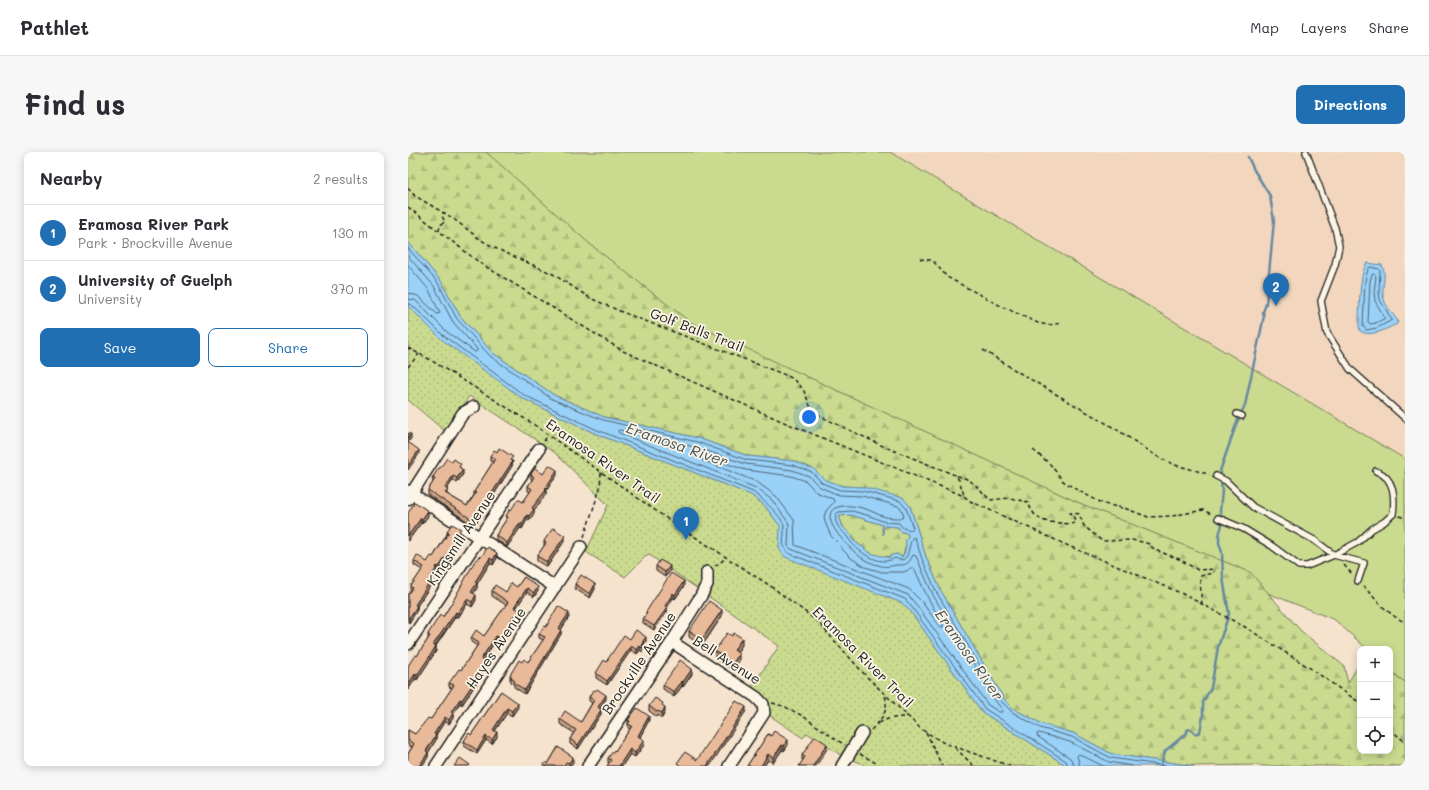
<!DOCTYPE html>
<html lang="en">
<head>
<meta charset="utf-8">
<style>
  :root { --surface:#fff; --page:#f7f7f7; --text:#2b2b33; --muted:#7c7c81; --line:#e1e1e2; --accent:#1f6fb2 }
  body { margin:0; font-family:Mali,sans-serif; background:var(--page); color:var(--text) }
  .controls { position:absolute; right:12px; bottom:12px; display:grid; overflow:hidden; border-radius:8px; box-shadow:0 2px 10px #0003 }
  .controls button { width:36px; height:36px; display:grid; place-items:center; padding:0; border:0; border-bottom:1px solid var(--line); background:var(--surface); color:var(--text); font:20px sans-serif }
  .you { position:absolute; left:401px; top:265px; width:14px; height:14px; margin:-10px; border:3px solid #fff; border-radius:50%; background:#1a73e8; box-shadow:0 0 0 6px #1a73e833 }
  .badge { display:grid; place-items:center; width:26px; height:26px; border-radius:50%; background:var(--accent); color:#fff; font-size:13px; font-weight:700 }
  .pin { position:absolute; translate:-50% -33px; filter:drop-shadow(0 1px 2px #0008) }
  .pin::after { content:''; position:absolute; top:21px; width:14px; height:12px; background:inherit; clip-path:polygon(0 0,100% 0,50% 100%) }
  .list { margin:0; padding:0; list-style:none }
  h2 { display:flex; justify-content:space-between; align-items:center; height:52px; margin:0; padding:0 16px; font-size:17px }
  h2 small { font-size:13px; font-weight:400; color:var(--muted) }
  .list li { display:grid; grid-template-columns:26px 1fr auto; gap:12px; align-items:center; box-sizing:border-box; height:56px; padding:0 16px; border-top:1px solid var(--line) }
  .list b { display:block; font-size:15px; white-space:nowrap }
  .list p { margin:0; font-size:13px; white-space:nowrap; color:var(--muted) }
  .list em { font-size:13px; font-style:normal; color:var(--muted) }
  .actions { display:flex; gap:8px; padding:12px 16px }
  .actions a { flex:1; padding:9px 0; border:1px solid var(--accent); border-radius:8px; text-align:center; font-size:14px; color:var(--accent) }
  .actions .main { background:var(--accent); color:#fff }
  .icon { flex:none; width:22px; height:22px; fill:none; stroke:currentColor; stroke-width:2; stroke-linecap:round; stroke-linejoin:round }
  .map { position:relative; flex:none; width:997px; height:614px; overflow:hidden; border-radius:8px }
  header { display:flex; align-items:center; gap:24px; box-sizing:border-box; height:56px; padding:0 20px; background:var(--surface); border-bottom:1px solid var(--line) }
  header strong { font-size:19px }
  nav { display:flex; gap:22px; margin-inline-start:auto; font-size:14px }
  .intro { display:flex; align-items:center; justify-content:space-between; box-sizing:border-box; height:96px; padding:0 24px }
  h1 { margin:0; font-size:28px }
  .button { padding:10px 18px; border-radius:8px; background:var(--accent); color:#fff; font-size:14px; font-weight:700 }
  main { display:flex; gap:24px; padding:0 24px }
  aside { flex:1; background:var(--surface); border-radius:8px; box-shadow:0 2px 10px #0003 }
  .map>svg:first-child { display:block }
</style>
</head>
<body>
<header>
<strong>Pathlet</strong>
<nav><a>Map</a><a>Layers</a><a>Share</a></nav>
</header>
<div class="intro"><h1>Find us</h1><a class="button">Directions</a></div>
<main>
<aside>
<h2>Nearby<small>2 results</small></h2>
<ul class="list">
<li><span class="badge">1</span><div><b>Eramosa River Park</b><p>Park · Brockville Avenue</p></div><em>130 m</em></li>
<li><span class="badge">2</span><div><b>University of Guelph</b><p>University</p></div><em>370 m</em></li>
</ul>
<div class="actions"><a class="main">Save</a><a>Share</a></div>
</aside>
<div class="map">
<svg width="997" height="614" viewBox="0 0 997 614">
  <defs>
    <pattern id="forest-firs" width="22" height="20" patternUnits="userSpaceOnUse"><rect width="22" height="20" fill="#cadb8f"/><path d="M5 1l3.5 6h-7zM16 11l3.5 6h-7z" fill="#adbb7b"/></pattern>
    <pattern id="park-dots" width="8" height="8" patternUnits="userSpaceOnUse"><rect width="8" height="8" fill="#cadb8f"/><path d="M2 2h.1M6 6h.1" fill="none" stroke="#adbb7b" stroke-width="1.8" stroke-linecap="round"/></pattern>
  </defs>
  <rect width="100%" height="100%" fill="#f6e3ce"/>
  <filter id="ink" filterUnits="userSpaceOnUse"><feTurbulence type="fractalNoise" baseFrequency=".025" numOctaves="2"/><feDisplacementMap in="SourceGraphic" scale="8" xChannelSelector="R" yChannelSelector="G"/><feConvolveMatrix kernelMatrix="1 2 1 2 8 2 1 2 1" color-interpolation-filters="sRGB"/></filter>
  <g filter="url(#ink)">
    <path fill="#f2d7be" d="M482,0H997V307Z"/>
    <path fill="#cadb8f" stroke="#737c56" d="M73,0H482L997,307V531L982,518V497H959L927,468L830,429L194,151Z"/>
    <path fill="url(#forest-firs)" stroke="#737c56" d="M0,0H78L183,93L282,170L669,350L842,420L893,479L936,514L940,531L952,510V599H982V520L997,530V614H851L848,613L786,614L704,602L665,581L634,572L606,557L596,547L533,439L518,405L502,354L455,335L434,334L416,327L406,317L386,309L340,304L290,286L196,265L146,243L85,201L52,164L33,129L0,90Z
      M443,363L475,373L474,377L475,380V377L477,374L490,375L492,379L500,382V385L495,403L494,405L489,402C479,407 463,405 455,395L453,394L445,388L444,384L435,375L431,364Z"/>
    <path fill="url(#park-dots)" stroke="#737c56" d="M0,146L114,246L186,281L343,343L357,354L372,374L480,446L494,450L503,460L574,560L659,614H457L453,611L434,604L399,581L395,586L361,563C362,547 356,543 343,536L371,494L240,402L217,425L178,400L200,353L146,300L61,244L39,281L0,248Z"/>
    <path fill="#99d1f8" stroke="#6789a0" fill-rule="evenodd" d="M0,90L33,129L52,164L85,201L146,243L196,265L290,286L340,304L386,309L406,317L416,327L434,334L455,335L495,346L502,354L518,405L533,439L596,547L606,557L634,572L665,581L704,602L786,614H659L574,560L503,460L494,451L377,405L371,397L372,374L357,354L343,343L186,281L114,246L33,187L0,154ZM443,363L475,373L474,377L475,383V377L477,374L490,375L492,379L500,382V385L497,388C499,392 497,401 494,405L489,402L483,403L482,406C472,403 461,403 455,395L453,394L445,388L444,384L435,375L431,364Z
      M959,111L974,113C980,124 972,136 976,147C978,155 985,162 990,169L989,172C978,177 963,186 952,179L951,175C951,161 951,120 959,111Z"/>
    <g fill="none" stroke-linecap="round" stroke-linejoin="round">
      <path stroke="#4e6474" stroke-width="1" d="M0,96L30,131L49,167L82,204L144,247L195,268L289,290L339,308L385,313L404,320L414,331L432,338L455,339L492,349L498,356L505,376L503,378L495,376L491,371L477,370L462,364L444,359L431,360L428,362C425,374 435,378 440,386C448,399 472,416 487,406C503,414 499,393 505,385L507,386L514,407L529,441L593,549L604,560L632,576L664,585L703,606L759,614
        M0,104L26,134L45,170L69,197V199L67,200L39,180L7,148L0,147
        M0,113L21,138L32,161L29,162L10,144L0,141
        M962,115L971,117L972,118L971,140L972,148L984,168L969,176L958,178L955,174L957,129L960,117Z
        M966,122L968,124L966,140L967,149L977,166L968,171L962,172L960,170L962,129L964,123Z
        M0,152L4,153L36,184L116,243L187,277L345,340C353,346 375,364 376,375C377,385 372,392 380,401L497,447L506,458L577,557L658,609L660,614
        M212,278L287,295L338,312L384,318L401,324L412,335L431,343L454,344L490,354L494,358L496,364L494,366C488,366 480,366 474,364C471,363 468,361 465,360C455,355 440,352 430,355C404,363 449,405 459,409C466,412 476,416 483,414C485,414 487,413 489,413C498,413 500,413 505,403L508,404L525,443L589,551L594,557V560H591L580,553L510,455L500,443L383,397L380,394L381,374L380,370L364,348L348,336L211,281L210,279Z
        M295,304L338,318L383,324L398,329L408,340L425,347L426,350L418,359L416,365L417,370L423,384L431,392L435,398L443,406L457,415L474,420H495L506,416L520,446L535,473V475H532L514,450L501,437L387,393L386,368L368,344L349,330L294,308L293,305Z
        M666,614L665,610L662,606L629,584V582L631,581L662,590L701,610L724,614
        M672,614L669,604L671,602L695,614"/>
      <path stroke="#6789a0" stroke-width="2.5" d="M753,614L757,599L779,581V578L783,577L787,582L792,580L795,564V550L803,536L810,495L821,462L815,426L814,400L811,391V383L814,373L812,359L814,339L812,319L829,270L837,253L856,164L855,160L858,152L866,69L862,44L846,18L840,5"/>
      <g stroke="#1c1c1c" stroke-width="8">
        <path id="lane" d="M898,0L927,76L931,94L927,113L913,149L919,181L942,217L997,266
          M829,262L834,264
          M808,324L818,329L845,355L906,388L926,403L956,411L950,429
          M810,366L836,377L864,394L891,414H899L926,403L950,390L964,377L976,370L985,362C987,345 987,326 968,319"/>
      </g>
      <g stroke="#1c1c1c" stroke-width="14">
        <path id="street" d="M0,339L147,435
          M0,347L55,261L66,255
          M264,490L348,545L355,552L356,561L321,614
          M0,492L131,297
          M28,614L173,395
          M180,614L264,490L293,444L299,432V420
          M434,614L454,581"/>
      </g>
      <path stroke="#1c1c1c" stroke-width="1.5" stroke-dasharray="4 3" stroke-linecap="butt" d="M0,36L7,44L43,65L73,88L89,97L145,122L182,146L214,160L380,224L385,227L395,237L403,256L414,265L477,295L547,323L551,328L556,343
        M0,55L72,111L215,199L378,271L556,344L562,349L663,395L775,442L837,475L902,516L952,551
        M31,79L32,73L37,70L34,64L35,61
        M512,107L522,108L526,110L539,125L593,154L630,171L640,173L654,171
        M0,196L21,207L122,270L261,368L364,435L408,468L459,525L513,577L536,591L602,614
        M575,198L615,223L708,277L750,305L767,313L801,322
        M0,215L11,202
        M136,289L140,283
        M625,298L642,312L655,329L669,338L696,352L719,357L740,365L764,364L795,358L803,362
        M549,324C564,326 572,338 582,348L602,346L620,350C626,367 634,370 651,371C657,371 661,373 667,371L666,365L662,361H666L671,362L676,374L694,389L724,388L735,390L741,392L747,398L771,407L790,418L807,417L804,422H798L793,424L792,429L794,453
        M991,364L997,366
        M176,385L192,336L193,320
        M936,413L944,422
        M307,414L318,406
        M955,434C968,447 980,463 997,470
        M364,551C392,557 413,579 437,593
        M471,571L480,567L499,564
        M982,577L997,590
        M463,578C474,567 481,559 477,543
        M518,580L534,614
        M547,596L566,614
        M452,602L473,614"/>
      <use href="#lane" stroke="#fcf5e5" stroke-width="5.5"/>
      <use href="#street" stroke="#fcf5e5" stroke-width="11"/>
    </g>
    <path fill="#c8a084" stroke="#1c1c1c" d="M82,304L105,309L104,314L66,374L20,343V338L25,330L24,326L32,316H53L55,322L49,331L45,328L39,337V342L59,354L66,343V340L85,310L82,309Z
      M123,322H135L149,323L138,339V342L126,359V362L121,369L119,368L114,377L112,376L99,395L88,388V383L98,368V364L103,358L115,350L122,340L120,339V334L124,328L123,327Z
      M0,361L20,364L14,372L13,371L0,389Z
      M39,379L53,382V387L35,413L31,419H29V421L24,427V431L9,454V458L1,471L0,470V443L3,438V434L14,418L6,413V409L19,410L25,405L39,382Z
      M157,388L139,415L129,409V404L136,394V389Z
      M73,405L89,406L85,413L82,411L69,432V436L65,442L68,448L64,455L59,452L50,466L48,464L28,494V499L20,511L9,528L7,527L0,538V514L9,504L20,487V482L35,465L45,449L69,408Z
      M248,414L262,419L257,425L248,419Z
      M116,425L130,439L126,445L119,440L108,456L113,464L109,470L106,468L100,478V482L93,492L88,488L75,508L79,515L54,553L52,551L45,562V566L41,572L37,569L28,583V588L20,601V605L14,614H0V602L4,595L0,593V578L7,582L23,567L44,536L41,535V531L53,518L69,494L63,490V486L76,484L98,453L84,444V439L98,440L109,435Z
      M167,432L187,437L182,446L167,437Z
      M276,434L267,447L265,446L259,456V460L246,478L235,471V467L238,463V460Z
      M314,464L294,494L281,485V479Z
      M161,465L153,478V482L117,542L106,535V533L103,530V528H102V523L114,510H120L135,488L131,486V482L138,475Z
      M222,487L238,489L235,494L234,500L232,498L229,502L223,498L199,533L188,526V521Z
      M334,493L329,501L331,509L325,518L307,506V499Z
      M284,522L275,535L274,534L266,545L255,537V533Z
      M93,539L110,555L104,564L99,561L87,579L89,585L84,592L78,588L69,602L56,594V589L63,583Z
      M181,545L198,547L192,557L193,562L170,597L162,592V587L166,581L152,572V567L173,570L184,551L181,549Z
      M241,554H255L257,560L254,566L250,563L249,565L241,559Z
      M220,568H241L232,585L236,593L227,605L222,602L214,614H199L201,612L200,611V606L207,599L222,577L220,576Z
      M360,582L380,593L376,599L374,598L365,611L360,608L356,614H339Z
      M150,595L165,610L162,614H135L140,612Z
      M419,597L395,608H394V603Z"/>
    <path fill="#a3826c" stroke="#1c1c1c" d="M3,282V287L0,290V286Z
      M11,298V302L0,318V314Z
      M104,310V314L66,374V369Z
      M55,318V322L49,331V326Z
      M149,318V323L138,339V342L126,359V362L121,369V364L124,356Z
      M45,324V328L37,340V336Z
      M20,359V364L14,372V367Z
      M119,363V368L114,377V372Z
      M13,366V371L0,389V384Z
      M112,371V376L99,395V391Z
      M53,383V387L35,413L31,419V415Z
      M157,384V388L139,415V410Z
      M89,401V406L85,413V408Z
      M82,406V411L69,432V436L63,445V440L67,430Z
      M29,414V421L24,427V431L7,457V453L22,425Z
      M262,414V419L257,425V420Z
      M276,429V434L267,447V443Z
      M187,432V437L182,446V442Z
      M130,435V439L126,445V441Z
      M119,436V440L106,459V455Z
      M265,441V446L257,459V454Z
      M68,443V448L64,455V450Z
      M59,447V452L50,466V461Z
      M9,454V458L1,471V466Z
      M259,456V460L246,478V474Z
      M314,458V464L294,494V487Z
      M113,459V464L109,470V466Z
      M48,460V464L25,497V493Z
      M161,461V465L151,481V476Z
      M106,463V468L100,478V482L93,492V487L99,476Z
      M153,478V482L117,542V538Z
      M88,484V488L73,511V507Z
      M238,485V489L235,494V489Z
      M334,486V493L326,505V498Z
      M28,494V499L9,528V523Z
      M223,494V498L199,533V529Z
      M232,494V498L229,502V498Z
      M331,502V509L325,518V511Z
      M79,511V515L54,553V548Z
      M284,517V522L275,535V530Z
      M7,522V527L0,538V533Z
      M274,529V534L266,545V540Z
      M198,543V547L190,560V555Z
      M52,547V551L45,562V566L41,572V568L43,560Z
      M110,551V555L104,564V559Z
      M257,555V560L254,566V561Z
      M338,555V559L302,614H299Z
      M99,556V561L85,582V578Z
      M193,558V562L170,597V593Z
      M241,564V568L230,589V584Z
      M37,565V569L26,586V582Z
      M89,580V585L84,592V588Z
      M28,583V588L18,604V599Z
      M78,584V588L69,602V598Z
      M236,588V593L227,605V601Z
      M380,588V593L376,599V594Z
      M419,592V597L408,614H405Z
      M374,593V598L365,611V606Z
      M222,597V602L214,614H211Z
      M20,601V605L14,614H11Z
      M360,602V608L356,614H353Z
      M165,605V610L162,614H161V611Z"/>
    <path fill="#e9ba9a" stroke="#1c1c1c" d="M0,281L3,282L0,286Z
      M0,290L11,298L0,314Z
      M91,296L105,305L102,308L104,310L66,369L20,338L27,327L24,326L31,316H32L39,306L44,310L46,307L53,312L51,315L55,318L49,326L45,324L37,336L40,338L37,341L59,354L68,341L66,340L71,332L87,307L82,304L86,298L89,300Z
      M141,313L149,318L137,337L138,338L124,356L126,357L121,364L119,363L114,372L112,371L99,391L88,383L100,365L98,364L102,357L103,358L110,347L115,350L124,337L120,334L126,325L123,322L127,316L135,322Z
      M7,350L20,359L14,367L13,366L0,384V361Z
      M44,372L53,377L50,381L53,383L35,409L31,415L29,414L28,416H29L22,425L24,426L7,453L9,454L1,466H0V443L5,436L3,434L16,415L6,409L9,403L19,410L23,404L25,405L41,380L39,379Z
      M145,376L157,384L139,410L129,404L138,391L136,389Z
      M80,395L89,401L85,408L82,406L67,430L69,431L63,440L68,443L64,450L59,447L50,461L48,460L25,493L28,494L20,507L9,523L7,522L0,533V514L7,503L9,504L22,484L20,482L32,463L35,465L45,449L68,407L69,408L72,404L73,405Z
      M252,408L262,414L257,420L248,414Z
      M263,421L276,429L267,443L265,441L257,454L259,456L246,474L235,467L239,461L238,460Z
      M173,423L187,432L182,442L167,432Z
      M116,425L130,435L126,441L119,436L106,455L113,459L109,466L106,463L99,476L100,477L93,487L88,484L73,507L79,511L54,548L52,547L43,560L45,561L41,568L37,565L26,582L28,583L18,599L20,601L11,614H3L0,612V602L6,592L0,588V578L7,582L20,566L23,567L46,533L41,531L51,517L53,518L71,491L63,486L68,478L76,484L100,450L84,439L87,433L98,440L103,431L109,435Z
      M301,449L314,458L294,487L281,479Z
      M150,454L161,461L151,476L153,478L117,538L106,531L107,529L103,526L104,525L102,523L111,508L114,510L116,507L120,510L137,485L131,482L136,474L138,475Z
      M228,478L238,485L235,489L234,496L232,494L229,498L223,494L199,529L188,521L196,508L198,510L216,483L222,487Z
      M319,481L324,484L326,481L334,486L326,498L331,502L325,511L307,499Z
      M272,508L284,517L275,530L274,529L266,540L255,533Z
      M189,537L198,543L190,555L193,558L170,593L162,587L168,578L152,567L157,559L173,570L186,548L181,545L185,538L187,539Z
      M93,539L110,551L104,559L99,556L85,578L89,580L84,588L78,584L69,598L56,589L61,581L63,583Z
      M247,546L255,551L254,553L257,555L254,561L250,559L249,560L241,554Z
      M328,549L338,555L299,614H273L269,611L277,600L289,608Z
      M229,556L241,564L230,584L236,588L227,601L222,597L211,614H199L203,608L200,606L206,598L207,599L224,574L220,572L222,569L220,568Z
      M366,579L380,588L376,594L374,593L365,606L360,602L353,614H339L360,582L363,584Z
      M407,584L419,592L405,614H391L397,605L394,603Z
      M150,595L165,605L161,611L158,610L156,614H135L138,610L140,612Z
      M52,606L62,613L61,614H46Z"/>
  </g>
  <g text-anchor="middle" stroke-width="3.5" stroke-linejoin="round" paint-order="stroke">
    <g font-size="14" fill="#1c1c1c" stroke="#fcf5e5">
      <text transform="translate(289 178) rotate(21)" y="5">Golf Balls Trail</text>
      <text transform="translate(195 309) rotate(35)" y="5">Eramosa River Trail</text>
      <text transform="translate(53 386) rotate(-56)" y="5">Kingsmill Avenue</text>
      <text transform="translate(88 496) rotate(-56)" y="5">Hayes Avenue</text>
      <text transform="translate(455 505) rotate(45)" y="5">Eramosa River Trail</text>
      <text transform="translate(319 508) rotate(33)" y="5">Bell Avenue</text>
      <text transform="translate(231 511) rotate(-56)" y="5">Brockville Avenue</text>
    </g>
    <g font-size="15" font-style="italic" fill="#42525e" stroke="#fcf5e5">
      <text transform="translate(269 293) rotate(19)" y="5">Eramosa River</text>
      <text transform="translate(561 503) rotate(55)" y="5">Eramosa River</text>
    </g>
  </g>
</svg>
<div class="controls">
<button>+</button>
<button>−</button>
<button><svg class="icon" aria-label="locate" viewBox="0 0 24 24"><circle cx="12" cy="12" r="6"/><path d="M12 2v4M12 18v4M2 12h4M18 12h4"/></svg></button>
</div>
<div class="you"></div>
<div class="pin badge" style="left:278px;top:388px">1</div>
<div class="pin badge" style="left:868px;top:154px">2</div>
</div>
</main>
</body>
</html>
